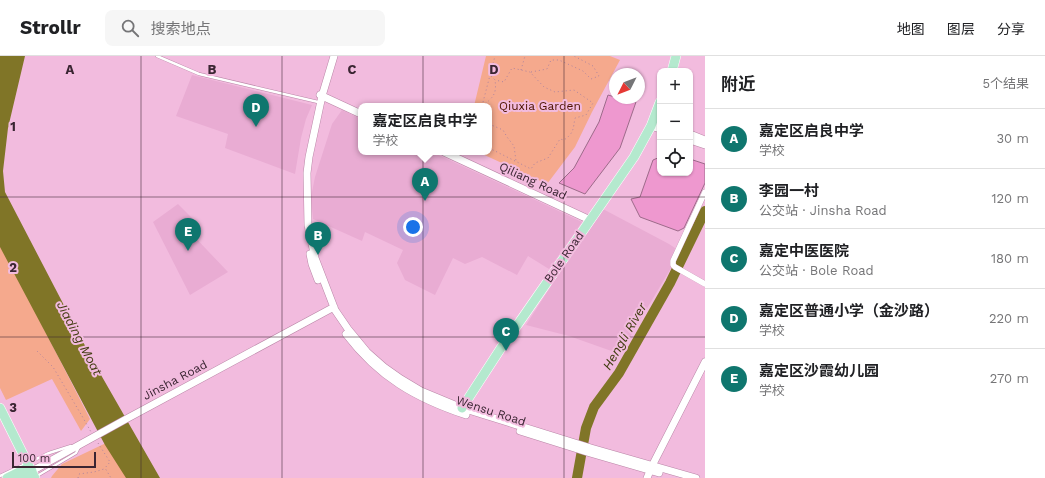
<!DOCTYPE html>
<html lang="zh">
<head>
<meta charset="utf-8">
<style>
  :root { --surface:#fff; --page:#f6f6f6; --text:#202124; --muted:#757577; --line:#e0e0e0; --accent:#0f766e }
  body { margin:0; font-family:"Work Sans","Noto Sans SC",sans-serif; background:var(--page); color:var(--text) }
  .controls { position:absolute; right:12px; top:12px; display:grid; overflow:hidden; border-radius:8px; box-shadow:0 1px 3px #0004 }
  .controls button { width:36px; height:36px; display:grid; place-items:center; padding:0; border:0; border-bottom:1px solid var(--line); background:var(--surface); color:var(--text); font:20px sans-serif }
  .compass { position:absolute; left:609px; top:12px; width:36px; height:36px; border-radius:50%; background:var(--surface); box-shadow:0 1px 3px #0004; rotate:228deg }
  .scale { position:absolute; left:12px; bottom:10px; width:84px; box-sizing:border-box; padding-left:4px; border:2px solid #3a2532; border-top:0; font-size:11px; line-height:14px; white-space:nowrap; color:#3a2532; -webkit-text-stroke:3px #f2bbde; paint-order:stroke }
  .you { position:absolute; left:413px; top:171px; width:14px; height:14px; margin:-10px; border:3px solid #fff; border-radius:50%; background:#1a73e8; box-shadow:0 0 0 6px #1a73e833 }
  .badge { display:grid; place-items:center; width:26px; height:26px; border-radius:50%; background:var(--accent); color:#fff; font-size:13px; font-weight:700 }
  .pin { position:absolute; translate:-50% -33px; filter:drop-shadow(0 1px 2px #0008) }
  .pin::after { content:''; position:absolute; top:21px; width:14px; height:12px; background:inherit; clip-path:polygon(0 0,100% 0,50% 100%) }
  .popup { position:absolute; left:358px; top:47px; width:134px; height:52px; box-sizing:border-box; display:grid; place-content:center; border-radius:8px; background:var(--surface); filter:drop-shadow(0 1px 3px #0005); font-size:13px; white-space:nowrap; color:var(--muted) }
  .popup b { font-size:15px; color:var(--text) }
  .popup::after { content:''; position:absolute; left:50%; top:100%; margin-left:-8px; border:8px solid transparent; border-top-color:var(--surface) }
  .list { margin:0; padding:0; list-style:none }
  h2 { display:flex; justify-content:space-between; align-items:center; height:52px; margin:0; padding:0 16px; font-size:17px }
  h2 small { font-size:13px; font-weight:400; color:var(--muted) }
  .list li { display:grid; grid-template-columns:26px 1fr auto; gap:12px; align-items:center; box-sizing:border-box; height:60px; padding:0 16px; border-top:1px solid var(--line) }
  .list b { display:block; font-size:15px; white-space:nowrap }
  .list p { margin:0; font-size:13px; white-space:nowrap; color:var(--muted) }
  .list em { font-size:13px; font-style:normal; color:var(--muted) }
  .icon { flex:none; width:22px; height:22px; fill:none; stroke:currentColor; stroke-width:2; stroke-linecap:round; stroke-linejoin:round }
  .map { position:relative; flex:none; width:705px; height:422px; overflow:hidden }
  header { display:flex; align-items:center; gap:24px; box-sizing:border-box; height:56px; padding:0 20px; background:var(--surface); border-bottom:1px solid var(--line) }
  header strong { font-size:19px }
  nav { display:flex; gap:22px; margin-inline-start:auto; font-size:14px }
  .search { width:280px; height:36px; background:var(--page); display:flex; align-items:center; gap:10px; box-sizing:border-box; padding:0 14px; border-radius:8px; color:var(--muted); font-size:15px }
  main { display:flex }
  aside { flex:1; background:var(--surface) }
  .map>svg:first-child { display:block }
</style>
</head>
<body>
<header>
<strong>Strollr</strong>
<div class="search"><svg class="icon" aria-label="search" viewBox="0 0 24 24"><circle cx="10" cy="10" r="6"/><path d="M15 15l6 6"/></svg>搜索地点</div>
<nav><a>地图</a><a>图层</a><a>分享</a></nav>
</header>
<main>
<div class="map">
<svg width="705" height="422" viewBox="0 0 705 422">
  <rect width="100%" height="100%" fill="#f2bbde"/>
  <path fill="#e9acd3" d="M192,19L312,49L306,63L301,82L295,118L225,92L228,78L176,60Z
    M342,54L361,63V96H432L546,149L582,166L549,213L528,200L517,219L482,201L465,208L453,202L435,239L405,224L397,207L403,194L365,176L362,185L313,163L311,141L315,121L332,68Z
    M178,148L195,165L188,174L228,216L190,239L153,166Z
    M601,152L669,188L675,192L671,212L620,298L569,280L526,269Z"/>
  <path fill="#f5a98d" d="M486,0H610L620,4L592,56L575,91L547,128L478,96H489V50H474Z
    M0,187L90,363L81,375L52,323L6,344L0,332Z
    M106,387L128,422H51L52,420L62,408Z"/>
  <path fill="#807527" d="M0,0H25L8,72L3,115L5,136L93,305L160,422H126L105,389L0,191Z"/>
  <g fill="none" stroke-linecap="round" stroke-linejoin="round">
    <path stroke="#807527" stroke-width="10" d="M577,422L586,372L594,351L619,317L670,227L705,155"/>
  </g>
  <path fill="#ee98cf" stroke="#9d6b8a" d="M608,39L615,41V42H620L636,46L620,92L585,138L559,127L574,112L599,66Z
    M660,101V117H690V103L705,108V127L684,172L678,175L640,161L631,143L640,141L653,104Z"/>
  <g fill="none" stroke-linecap="round" stroke-linejoin="round">
    <g stroke="#ba86a7" stroke-width="3.5">
      <path id="service" d="M157,0L199,18L318,46
        M0,420L49,397L71,390
        M37,420L76,397L79,391"/>
    </g>
    <g stroke="#ba86a7" stroke-width="6">
      <path id="minor" d="M705,136L673,205V209L675,211L705,228"/>
    </g>
    <g stroke="#ba86a7" stroke-width="8">
      <path id="tertiary" d="M334,0L322,40L309,101L307,117L308,169L315,202L335,254L348,273L367,296L384,311L401,323L421,335L462,352L591,392L696,422
        M320,39L361,58
        M651,70L660,73
        M690,78L705,84
        M690,84L705,89
        M444,96L590,164
        M310,198L312,208L318,224
        M346,278C379,321 415,342 466,359
        M520,375L590,397L659,417
        M32,415L128,362L334,251
        M647,422L652,410L705,306"/>
    </g>
    <g stroke="#fff" stroke-width="10">
      <path id="primary" d="M672,15L676,0
        M0,352L35,422
        M462,352L501,292L523,261L634,101L651,70L660,46
        M7,422L25,413L32,415
        M21,422L28,418L32,415"/>
    </g>
    <path stroke="#ae849f" stroke-width="1" stroke-dasharray="1 3" stroke-linecap="butt" d="M521,14L525,0
      M531,16L547,13L551,4H559L583,15L591,23L599,20L593,10L574,0
      M482,50L495,0
      M482,50C493,42 497,38 495,24L491,20
      M489,68L503,74L507,81L514,90L516,105
      M489,92L531,113L535,107L548,102L560,83L564,84C574,77 573,73 575,62L586,59L593,47L574,34L555,36L544,31L530,16L512,12L504,26L495,24
      M37,295L53,311L82,360L91,376
      M98,387L110,406L105,412L111,422
      M78,422L79,418L94,416L104,413"/>
    <use href="#service" stroke="#fff" stroke-width="2.5"/>
    <use href="#minor" stroke="#fff" stroke-width="5.5"/>
    <use href="#tertiary" stroke="#fff" stroke-width="7"/>
    <use href="#primary" stroke="#b4e9ce" stroke-width="9"/>
  </g>
  <path fill="none" stroke="#3a2532" stroke-width="1" stroke-opacity="0.55" d="M141,0V422M282,0V422M423,0V422M564,0V422M0,141H705M0,281H705"/>
  <g text-anchor="middle" stroke-width="4" stroke-linejoin="round" paint-order="stroke">
    <g font-size="12" fill="#4d1400" stroke="#f2bbde">
      <text x="540" y="54">Qiuxia Garden</text>
    </g>
    <g font-size="12" fill="#3a2532" stroke="#f2bbde">
      <text transform="translate(533 125) rotate(25)" y="4">Qiliang Road</text>
      <text transform="translate(564 201) rotate(-55)" y="4">Bole Road</text>
      <text transform="translate(175 324) rotate(-28)" y="4">Jinsha Road</text>
      <text transform="translate(491 355) rotate(18)" y="4">Wensu Road</text>
    </g>
    <g font-size="13" font-style="italic" fill="#413b10" stroke="#f2bbde">
      <text transform="translate(624 280) rotate(-60)" y="5">Hengli River</text>
      <text transform="translate(80 282) rotate(62)" y="5">Jiading Moat</text>
    </g>
  </g>
  <g font-size="13" text-anchor="middle" font-weight="bold" fill="#3a2532" stroke="#f2bbde" stroke-width="4" stroke-linejoin="round" paint-order="stroke">
    <text x="70" y="18">A</text>
    <text x="212" y="18">B</text>
    <text x="352" y="18">C</text>
    <text x="494" y="18">D</text>
    <text x="13" y="75">1</text>
    <text x="13" y="216">2</text>
    <text x="13" y="356">3</text>
  </g>
</svg>
<div class="controls">
<button>+</button>
<button>−</button>
<button><svg class="icon" aria-label="locate" viewBox="0 0 24 24"><circle cx="12" cy="12" r="6"/><path d="M12 2v4M12 18v4M2 12h4M18 12h4"/></svg></button>
</div>
<svg class="compass" viewBox="-18 -18 36 36"><path d="M0-13l5 13h-10z" fill="#e53935"/><path d="M0 13l5-13h-10z" fill="#757577"/></svg>
<div class="scale">100 m</div>
<div class="you"></div>
<div class="pin badge" style="left:425px;top:145px">A</div>
<div class="popup"><b>嘉定区启良中学</b>学校</div>
<div class="pin badge" style="left:318px;top:199px">B</div>
<div class="pin badge" style="left:506px;top:295px">C</div>
<div class="pin badge" style="left:256px;top:71px">D</div>
<div class="pin badge" style="left:188px;top:195px">E</div>
</div>
<aside>
<h2>附近<small>5个结果</small></h2>
<ul class="list">
<li><span class="badge">A</span><div><b>嘉定区启良中学</b><p>学校</p></div><em>30 m</em></li>
<li><span class="badge">B</span><div><b>李园一村</b><p>公交站 · Jinsha Road</p></div><em>120 m</em></li>
<li><span class="badge">C</span><div><b>嘉定中医医院</b><p>公交站 · Bole Road</p></div><em>180 m</em></li>
<li><span class="badge">D</span><div><b>嘉定区普通小学（金沙路）</b><p>学校</p></div><em>220 m</em></li>
<li><span class="badge">E</span><div><b>嘉定区沙霞幼儿园</b><p>学校</p></div><em>270 m</em></li>
</ul>
</aside>
</main>
</body>
</html>
